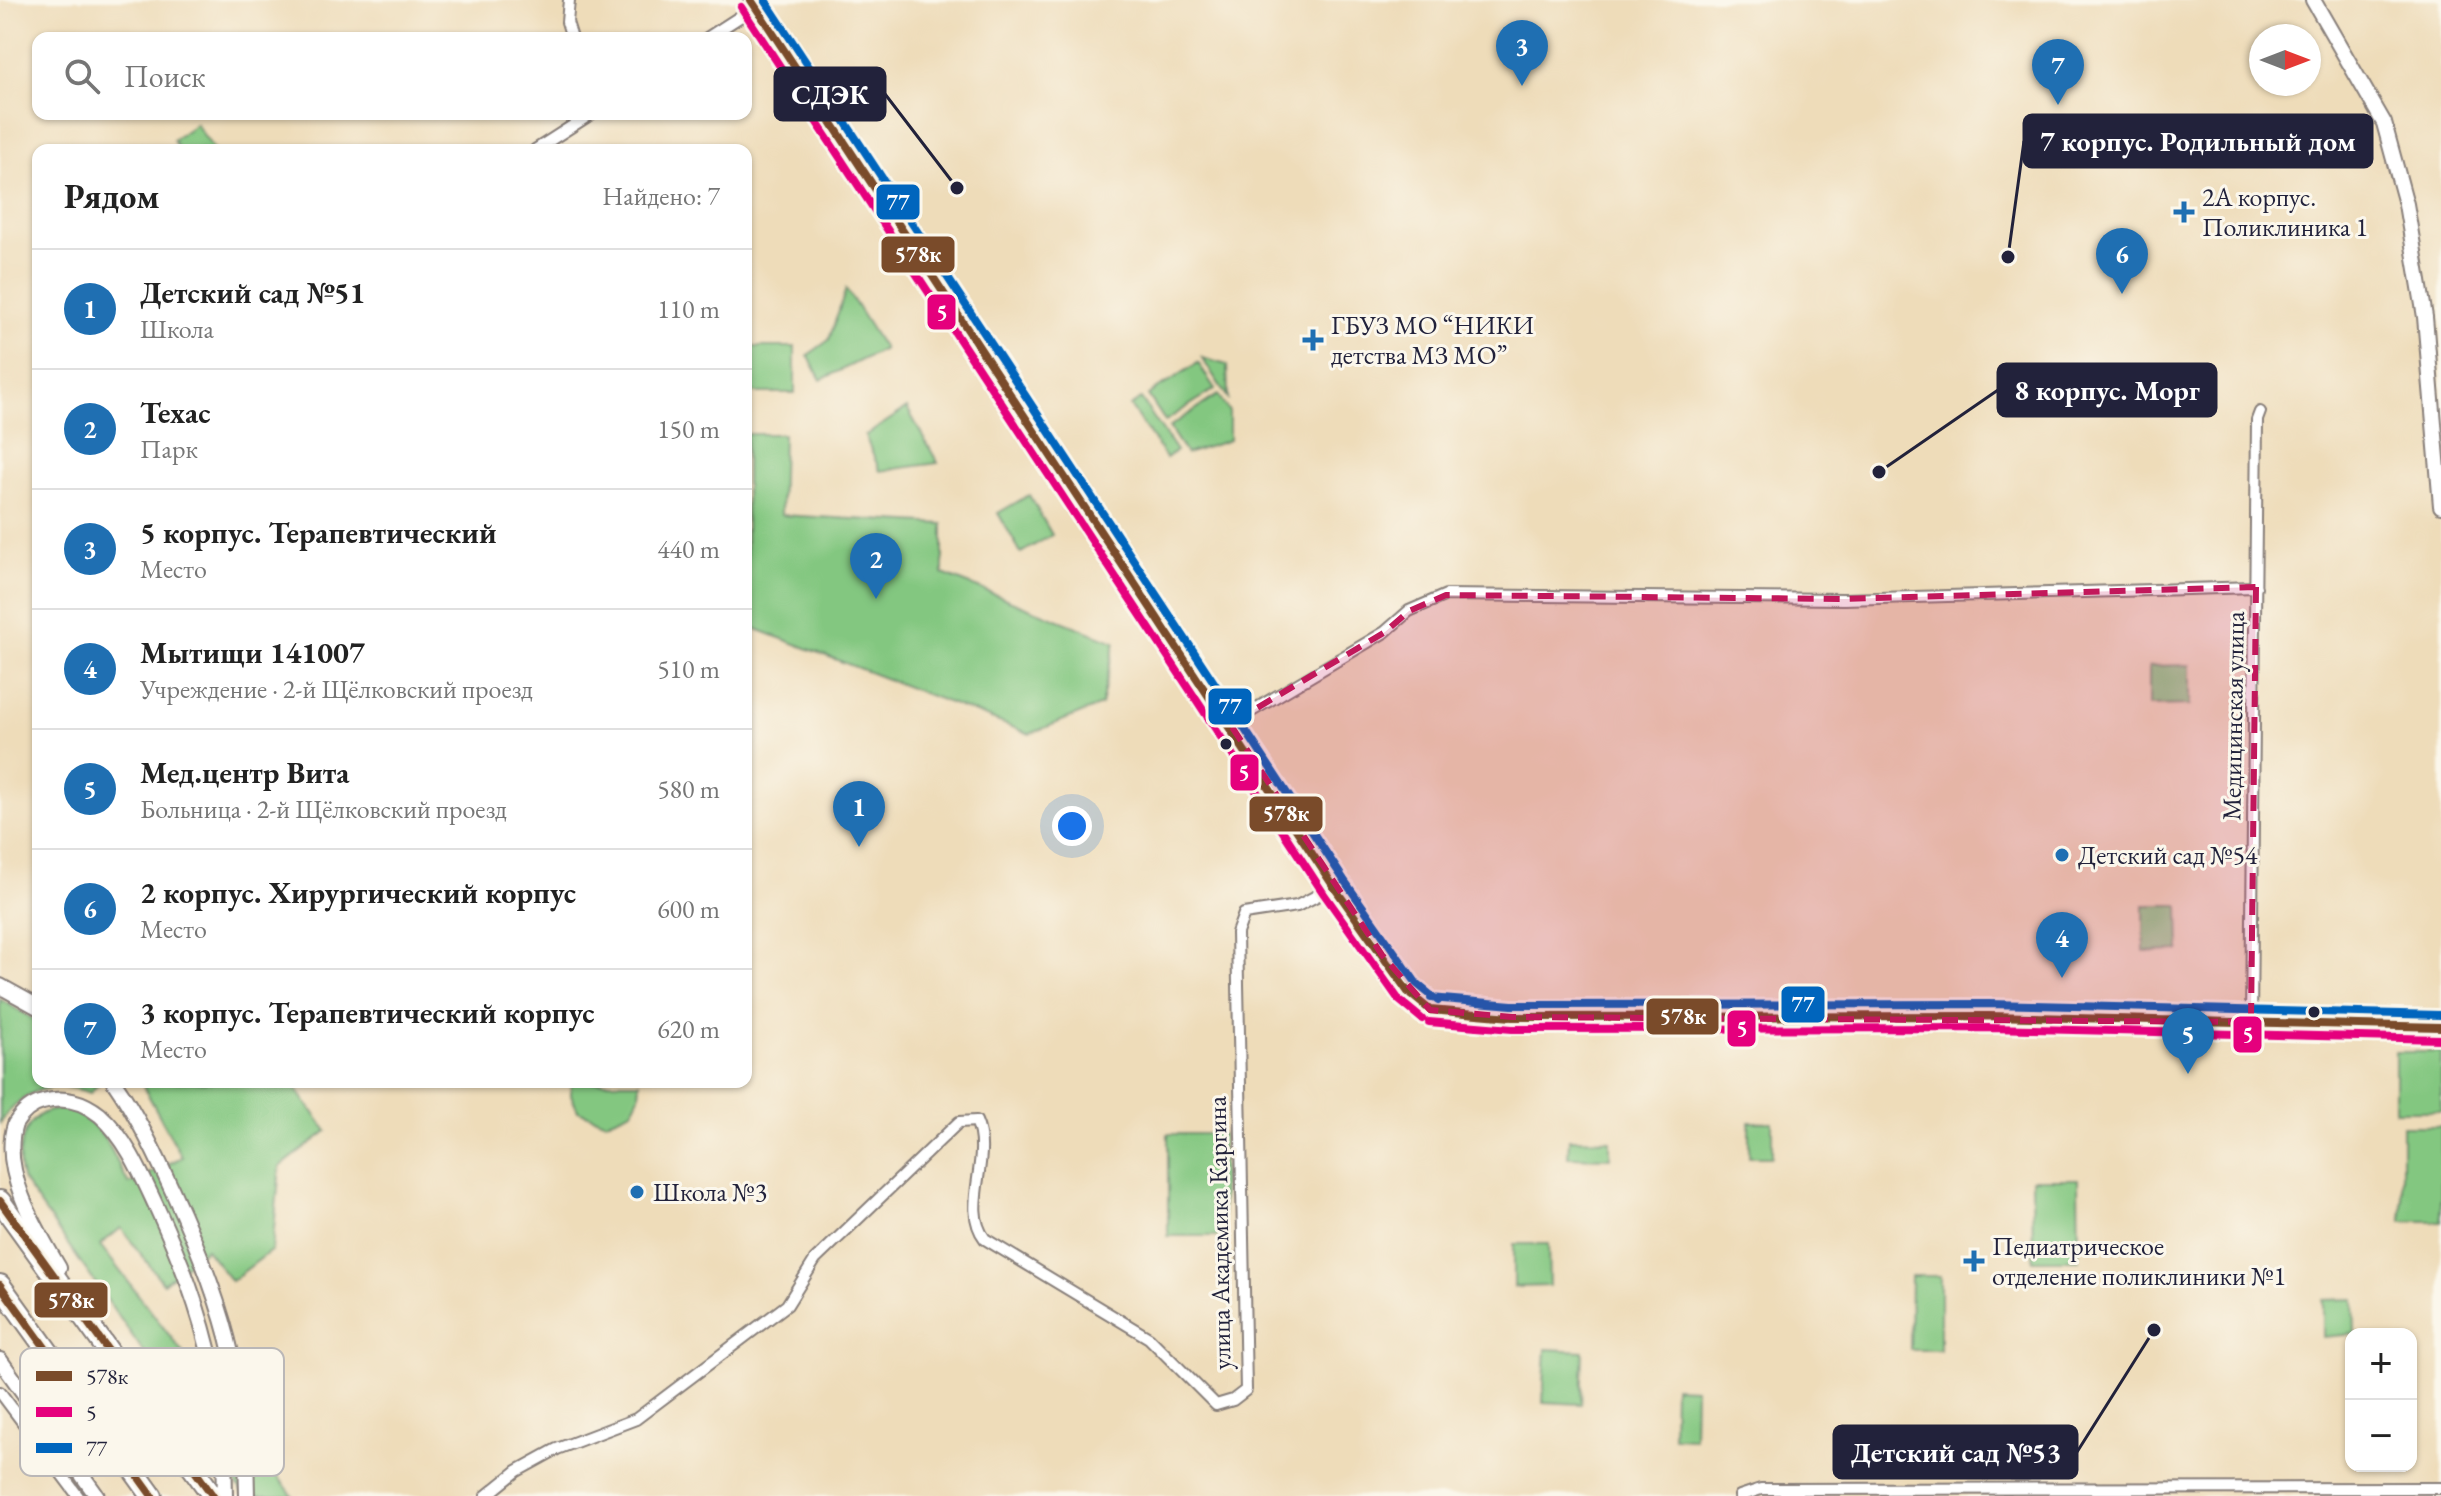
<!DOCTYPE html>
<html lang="ru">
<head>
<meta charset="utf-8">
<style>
  :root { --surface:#fff; --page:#f6f6f6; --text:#222; --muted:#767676; --line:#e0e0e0; --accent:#1f6fb2 }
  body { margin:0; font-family:"EB Garamond",serif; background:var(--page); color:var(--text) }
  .controls { position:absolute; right:24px; bottom:24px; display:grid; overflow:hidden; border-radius:16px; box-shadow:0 2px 6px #0004 }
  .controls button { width:72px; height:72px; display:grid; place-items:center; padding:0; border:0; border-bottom:2px solid var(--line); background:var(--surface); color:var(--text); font:40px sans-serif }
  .compass { position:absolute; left:2249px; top:24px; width:72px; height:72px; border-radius:50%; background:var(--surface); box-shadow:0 2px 6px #0004; rotate:90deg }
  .you { position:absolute; left:1072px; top:826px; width:28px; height:28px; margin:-20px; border:6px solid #fff; border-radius:50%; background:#1a73e8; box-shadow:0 0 0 12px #1a73e833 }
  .badge { display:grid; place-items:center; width:52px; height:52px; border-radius:50%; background:var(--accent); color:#fff; font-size:26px; font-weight:700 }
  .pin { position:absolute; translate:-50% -66px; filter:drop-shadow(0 2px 4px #0008) }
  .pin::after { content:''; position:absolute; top:42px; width:28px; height:24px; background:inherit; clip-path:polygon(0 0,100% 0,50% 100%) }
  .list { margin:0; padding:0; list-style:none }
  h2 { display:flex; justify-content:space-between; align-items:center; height:104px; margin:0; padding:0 32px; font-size:34px }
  h2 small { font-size:26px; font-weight:400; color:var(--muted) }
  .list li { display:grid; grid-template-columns:52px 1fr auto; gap:24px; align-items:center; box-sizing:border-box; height:120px; padding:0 32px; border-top:2px solid var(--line) }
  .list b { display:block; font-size:30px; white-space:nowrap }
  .list p { margin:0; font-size:26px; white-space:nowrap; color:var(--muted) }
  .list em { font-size:26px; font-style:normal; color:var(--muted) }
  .icon { flex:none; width:44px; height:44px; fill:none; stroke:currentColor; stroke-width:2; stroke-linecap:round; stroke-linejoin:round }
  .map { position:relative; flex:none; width:2441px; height:1496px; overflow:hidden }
  .search { position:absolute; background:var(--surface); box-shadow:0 2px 6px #0004; left:32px; top:32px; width:720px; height:88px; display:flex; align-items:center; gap:20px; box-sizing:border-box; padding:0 28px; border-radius:16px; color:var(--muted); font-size:30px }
  .panel { position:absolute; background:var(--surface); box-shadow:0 2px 6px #0004; left:32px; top:144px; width:720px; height:944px; border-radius:16px }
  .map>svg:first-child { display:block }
</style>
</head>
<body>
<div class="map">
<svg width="2441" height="1496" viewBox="0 0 2441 1496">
  <rect width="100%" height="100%" fill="#fbf7ec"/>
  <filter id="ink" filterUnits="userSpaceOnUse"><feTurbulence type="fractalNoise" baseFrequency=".0125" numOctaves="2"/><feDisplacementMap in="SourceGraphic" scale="16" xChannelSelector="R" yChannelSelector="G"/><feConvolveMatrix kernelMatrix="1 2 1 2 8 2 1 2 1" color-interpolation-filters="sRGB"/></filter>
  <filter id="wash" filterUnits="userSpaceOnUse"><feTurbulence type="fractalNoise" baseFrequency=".006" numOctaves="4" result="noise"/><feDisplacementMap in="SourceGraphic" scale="32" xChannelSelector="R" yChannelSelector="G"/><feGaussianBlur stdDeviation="1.8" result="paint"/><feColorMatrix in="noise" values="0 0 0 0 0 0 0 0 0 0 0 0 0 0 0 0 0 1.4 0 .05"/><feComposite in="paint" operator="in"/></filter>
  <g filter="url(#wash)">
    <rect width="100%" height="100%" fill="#eedcb9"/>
    <path fill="#83c780" stroke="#52745e" stroke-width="2" d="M196,124L214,150H179L173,140Z
      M846,289L884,349L821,380L808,355L829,340Z
      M746,347H795V393H746Z
      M1202,358L1227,365L1228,398Z
      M1198,363L1215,389L1165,421L1148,395Z
      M1218,395L1229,412V440L1186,454L1169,427Z
      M1141,399L1176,451L1166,458L1130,406Z
      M907,408L938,463L880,471L865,436Z
      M746,434H783L781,515L943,524V574L1115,642L1101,705L1030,734L746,625Z
      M1029,495L1052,535L1021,553L998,513Z
      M2190,665V705L2149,706V666Z
      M2144,905H2179L2180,951L2144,952Z
      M0,999L38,1022V1082H100L90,1093C52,1079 22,1090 0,1123Z
      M2395,1052H2441V1111H2395Z
      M141,1082H291L327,1131L280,1167L272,1250L231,1281L206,1249L163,1283L121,1228L100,1245L293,1496H245L22,1179C10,1134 42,1087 89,1122C110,1137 116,1163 129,1184L182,1157Z
      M571,1082H640L639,1096L632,1111L606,1122L578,1111L571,1095Z
      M1749,1122H1772V1157H1749Z
      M2402,1126H2441V1221H2402Z
      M1168,1134H1223V1236H1168Z
      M1569,1139L1610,1140V1158L1568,1157Z
      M2032,1179H2078L2079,1260H2033Z
      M1514,1244H1548L1549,1286L1514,1287Z
      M1911,1276H1940V1350H1910Z
      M2354,1299L2355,1334L2323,1337V1300Z
      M1546,1349L1583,1351L1581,1404L1543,1402Z
      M1674,1387L1695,1388L1694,1438L1673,1437Z"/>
  </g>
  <g filter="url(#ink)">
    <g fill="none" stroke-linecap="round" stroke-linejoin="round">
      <g stroke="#887f7a" stroke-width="14">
        <path id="street" d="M569,0L567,22L572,38
          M707,38L755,7
          M535,150L591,114
          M1230,724L1385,632L1409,611L1446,595L1844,599L2256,587
          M2251,1022L2257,420L2260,412
          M0,1392L78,1496
          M486,1496L517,1471L557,1449L636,1419L787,1305L815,1260L959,1122L976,1121C993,1158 960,1207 985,1239L1149,1338L1216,1405L1233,1400L1246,1390L1237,933L1244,914L1297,906L1334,887
          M1740,1496L1761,1489L2441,1488"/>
      </g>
      <g stroke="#887f7a" stroke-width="18">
        <path id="secondary" d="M751,0L1334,887L1408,992L1430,1010L1512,1017L1988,1016L2441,1027
          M2313,0L2384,123L2406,204L2425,317L2441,506
          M0,986L38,1007
          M114,1082C137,1115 155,1153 172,1190C221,1297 246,1377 247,1496
          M59,1268C36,1229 0,1170 15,1124C22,1113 30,1105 43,1102C63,1096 83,1101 100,1115C127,1139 142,1176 157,1208C203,1308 224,1385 225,1496
          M0,1360L97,1496"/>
      </g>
      <g stroke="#887f7a" stroke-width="24">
        <path id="highway" d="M0,1201L213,1496
          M0,1285L152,1496"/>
      </g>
      <use href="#street" stroke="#fff" stroke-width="10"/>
      <use href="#secondary" stroke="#fff" stroke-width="14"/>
      <use href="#highway" stroke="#fff" stroke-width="20"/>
      <g stroke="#fbf7ec" stroke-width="14">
        <path id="bus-1" d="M751,0L1334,887L1408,992L1430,1010
          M1430,1010L1512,1017L1988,1016L2441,1027
          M0,1201L213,1496
          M0,1285L152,1496"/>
      </g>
      <g stroke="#fbf7ec" stroke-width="14">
        <path id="bus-2" d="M741,7L1324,894L1399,1000L1422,1019
          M1429,1022L1512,1029L1988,1028L2441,1039"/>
      </g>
      <g stroke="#fbf7ec" stroke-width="14">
        <path id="bus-3" d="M765,0L1344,880L1417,984L1438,1001
          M1431,998L1512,1005L1988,1004L2441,1015"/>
      </g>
      <use href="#bus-1" stroke="#7a4b2a" stroke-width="8"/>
      <use href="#bus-2" stroke="#e5007d" stroke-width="8"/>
      <use href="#bus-3" stroke="#0065bd" stroke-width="8"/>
    </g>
  </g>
  <path fill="#c2185b" fill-opacity="0.2" stroke="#c2185b" stroke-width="6" stroke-dasharray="16 10" stroke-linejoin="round" d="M2256,587L2251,1022L1512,1017L1430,1010L1382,955L1230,724L1385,632L1409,611L1446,595L1844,599Z"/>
  <g fill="#1f6fb2" stroke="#fbf7ec" stroke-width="3">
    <path d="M2180 200h8v8h8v8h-8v8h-8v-8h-8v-8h8z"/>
    <path d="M1309 328h8v8h8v8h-8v8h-8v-8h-8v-8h8z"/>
    <circle cx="2062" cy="855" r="8"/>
    <circle cx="637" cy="1192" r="8"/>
    <path d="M1970 1249h8v8h8v8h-8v8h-8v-8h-8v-8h8z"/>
  </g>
  <g fill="#22223b" stroke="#fbf7ec" stroke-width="3">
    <circle cx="1226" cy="744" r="7"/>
    <circle cx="2314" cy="1012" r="7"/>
  </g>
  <g text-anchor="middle" stroke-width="6" stroke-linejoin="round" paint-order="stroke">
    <g font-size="26" fill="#22223b" stroke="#fbf7ec" text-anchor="start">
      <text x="2202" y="206">2А корпус.<tspan x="2202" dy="30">Поликлиника 1</tspan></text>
      <text x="1331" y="334">ГБУЗ МО “НИКИ<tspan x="1331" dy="30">детства МЗ МО”</tspan></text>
      <text x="2078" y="864">Детский сад №54</text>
      <text x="653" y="1201">Школа №3</text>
      <text x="1992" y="1255">Педиатрическое<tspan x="1992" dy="30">отделение поликлиники №1</tspan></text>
    </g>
    <g font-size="26" fill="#22223b" stroke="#fbf7ec">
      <text transform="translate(2233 716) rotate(-89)" y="9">Медицинская улица</text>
      <text transform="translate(1219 1233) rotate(-91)" y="9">улица Академика Каргина</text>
    </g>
  </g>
  <rect x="20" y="1348" width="264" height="128" rx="12" fill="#fbf7ec" stroke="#bab7b7" stroke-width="2"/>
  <rect x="36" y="1371" width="36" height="10" fill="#7a4b2a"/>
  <rect x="36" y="1407" width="36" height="10" fill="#e5007d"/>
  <rect x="36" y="1443" width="36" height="10" fill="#0065bd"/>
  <g font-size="22" fill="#22223b">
    <text x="86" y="1384">578к</text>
    <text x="86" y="1420">5</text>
    <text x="86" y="1456">77</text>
  </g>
  <path fill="none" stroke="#22223b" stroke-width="3" d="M957 188L885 94M2008 257L2024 141M1879 472L1998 390M2154 1330L2077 1452"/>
  <g fill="#22223b" stroke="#fbf7ec" stroke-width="3">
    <circle cx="957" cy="188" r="8"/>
    <circle cx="2008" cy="257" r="8"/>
    <circle cx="1879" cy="472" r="8"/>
    <circle cx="2154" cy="1330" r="8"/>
  </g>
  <g fill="#22223b" stroke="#22223b" stroke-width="3">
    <rect x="775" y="68" width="110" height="52" rx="8"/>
    <rect x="2024" y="115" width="348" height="52" rx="8"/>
    <rect x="1998" y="364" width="218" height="52" rx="8"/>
    <rect x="1834" y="1426" width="243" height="52" rx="8"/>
  </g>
  <g font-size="28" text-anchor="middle" font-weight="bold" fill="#fff">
    <text x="830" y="104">СДЭК</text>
    <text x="2198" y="151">7 корпус. Родильный дом</text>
    <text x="2107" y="400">8 корпус. Морг</text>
    <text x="1956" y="1462">Детский сад №53</text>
  </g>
  <g stroke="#fbf7ec" stroke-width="3">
    <rect x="875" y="183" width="46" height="38" rx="8" fill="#0065bd"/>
    <rect x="880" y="235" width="76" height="39" rx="8" fill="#7a4b2a"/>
    <rect x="926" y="293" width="31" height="38" rx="8" fill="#e5007d"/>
    <rect x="1207" y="687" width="46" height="39" rx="8" fill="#0065bd"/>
    <rect x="1229" y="753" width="31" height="39" rx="8" fill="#e5007d"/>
    <rect x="1248" y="795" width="76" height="38" rx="8" fill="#7a4b2a"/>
    <rect x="1780" y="985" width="46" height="39" rx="8" fill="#0065bd"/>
    <rect x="1645" y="997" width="75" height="39" rx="8" fill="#7a4b2a"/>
    <rect x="1726" y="1009" width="31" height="39" rx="8" fill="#e5007d"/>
    <rect x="2232" y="1015" width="31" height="39" rx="8" fill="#e5007d"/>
    <rect x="33" y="1281" width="76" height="38" rx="8" fill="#7a4b2a"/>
  </g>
  <g font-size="22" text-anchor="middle" font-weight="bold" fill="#fff">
    <text x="898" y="210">77</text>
    <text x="918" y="262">578к</text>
    <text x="942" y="320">5</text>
    <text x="1230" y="714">77</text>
    <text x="1244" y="780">5</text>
    <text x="1286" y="821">578к</text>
    <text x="1803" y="1012">77</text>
    <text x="1683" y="1024">578к</text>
    <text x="1742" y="1036">5</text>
    <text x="2248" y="1042">5</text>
    <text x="71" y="1308">578к</text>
  </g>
</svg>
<div class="controls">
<button>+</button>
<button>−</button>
</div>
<svg class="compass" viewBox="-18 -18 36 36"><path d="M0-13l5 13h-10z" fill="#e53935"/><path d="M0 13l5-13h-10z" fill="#767676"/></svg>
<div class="you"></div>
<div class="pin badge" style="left:859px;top:847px">1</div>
<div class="pin badge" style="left:876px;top:599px">2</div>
<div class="pin badge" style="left:1522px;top:86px">3</div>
<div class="pin badge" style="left:2062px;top:978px">4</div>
<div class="pin badge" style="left:2188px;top:1074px">5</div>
<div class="pin badge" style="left:2122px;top:294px">6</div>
<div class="pin badge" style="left:2058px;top:105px">7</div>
<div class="search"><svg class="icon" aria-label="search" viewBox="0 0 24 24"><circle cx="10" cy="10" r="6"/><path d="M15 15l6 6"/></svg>Поиск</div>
<section class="panel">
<h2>Рядом<small>Найдено: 7</small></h2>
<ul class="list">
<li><span class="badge">1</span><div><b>Детский сад №51</b><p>Школа</p></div><em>110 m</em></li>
<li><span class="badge">2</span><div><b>Техас</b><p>Парк</p></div><em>150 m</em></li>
<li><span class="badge">3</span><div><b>5 корпус. Терапевтический</b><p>Место</p></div><em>440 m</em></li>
<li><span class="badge">4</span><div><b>Мытищи 141007</b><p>Учреждение · 2-й Щёлковский проезд</p></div><em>510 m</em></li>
<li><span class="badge">5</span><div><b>Мед.центр Вита</b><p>Больница · 2-й Щёлковский проезд</p></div><em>580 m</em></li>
<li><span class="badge">6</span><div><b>2 корпус. Хирургический корпус</b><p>Место</p></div><em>600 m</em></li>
<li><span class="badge">7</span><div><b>3 корпус. Терапевтический корпус</b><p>Место</p></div><em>620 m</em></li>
</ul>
</section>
</div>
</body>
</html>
